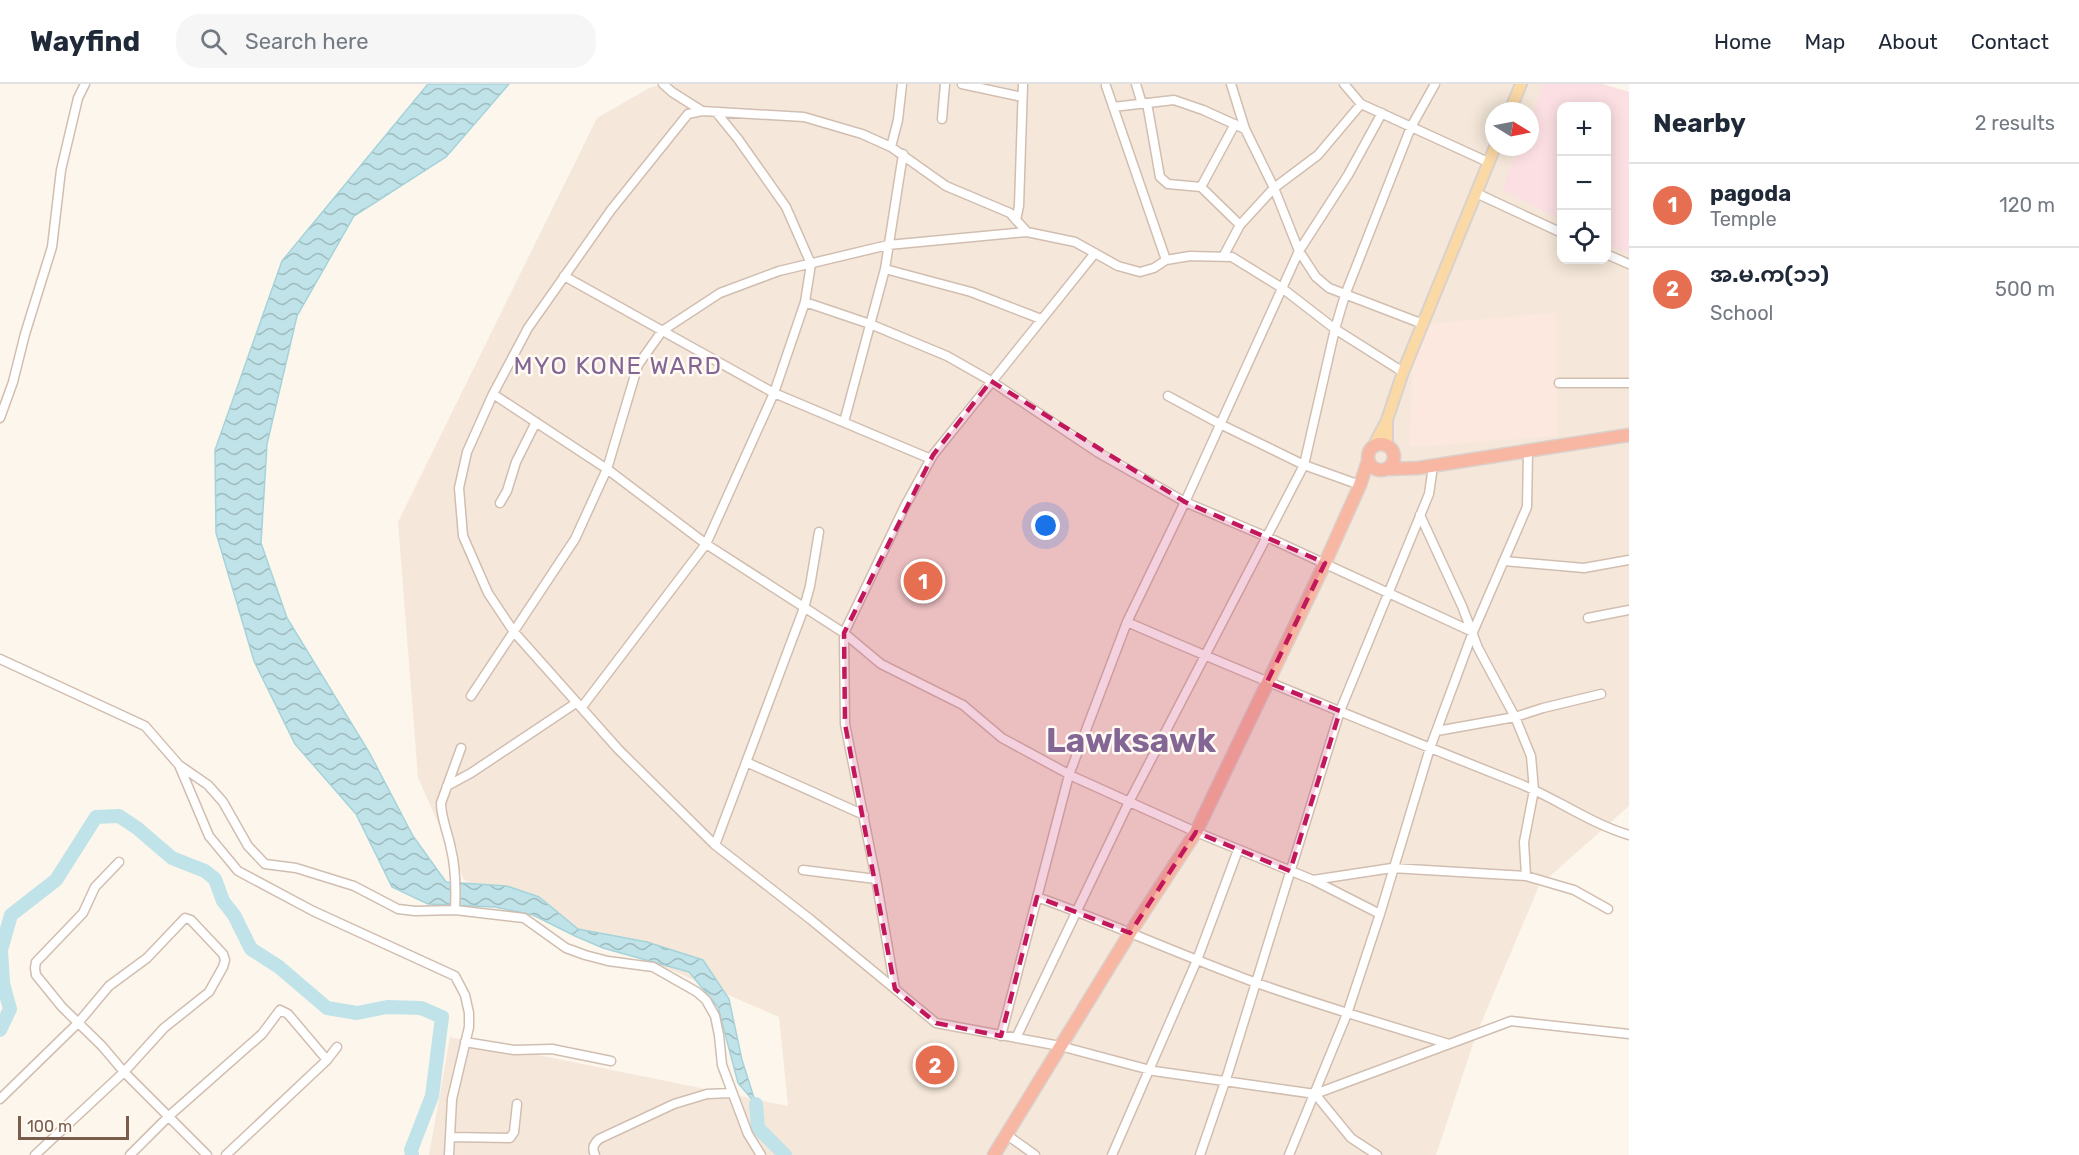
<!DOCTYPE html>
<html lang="en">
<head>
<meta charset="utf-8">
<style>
  :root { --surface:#fff; --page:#f6f6f7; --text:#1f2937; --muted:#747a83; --line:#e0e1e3; --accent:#e76f51 }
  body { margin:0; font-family:Rubik,"Noto Sans Myanmar",sans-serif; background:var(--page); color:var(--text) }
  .controls { position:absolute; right:18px; top:18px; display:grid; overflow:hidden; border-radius:12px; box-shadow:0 3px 15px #0003 }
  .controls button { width:54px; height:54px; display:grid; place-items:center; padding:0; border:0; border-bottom:2px solid var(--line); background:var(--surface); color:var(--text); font:30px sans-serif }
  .compass { position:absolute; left:1485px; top:18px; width:54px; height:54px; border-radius:50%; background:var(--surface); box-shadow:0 3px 15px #0003; rotate:100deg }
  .scale { position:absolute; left:18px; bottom:15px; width:111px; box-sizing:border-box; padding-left:6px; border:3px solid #7a5c4d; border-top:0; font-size:16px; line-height:21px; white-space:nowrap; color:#7a5c4d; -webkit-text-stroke:4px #fffaf3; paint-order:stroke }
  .you { position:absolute; left:1046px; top:442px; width:21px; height:21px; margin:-15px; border:4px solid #fff; border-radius:50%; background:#1a73e8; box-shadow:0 0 0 9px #1a73e833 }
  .badge { display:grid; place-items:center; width:39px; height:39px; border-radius:50%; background:var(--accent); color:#fff; font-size:20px; font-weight:700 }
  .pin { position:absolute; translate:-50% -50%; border:3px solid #fff; box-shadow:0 2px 6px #0006 }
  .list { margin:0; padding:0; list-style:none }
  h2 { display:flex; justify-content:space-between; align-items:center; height:78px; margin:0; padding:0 24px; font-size:26px }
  h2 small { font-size:20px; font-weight:400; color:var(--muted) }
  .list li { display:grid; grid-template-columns:39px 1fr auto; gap:18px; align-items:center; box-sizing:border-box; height:84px; padding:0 24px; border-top:2px solid var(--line) }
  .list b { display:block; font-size:22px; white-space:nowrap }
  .list p { margin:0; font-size:20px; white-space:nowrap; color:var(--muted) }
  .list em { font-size:20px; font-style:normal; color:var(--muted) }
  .icon { flex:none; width:33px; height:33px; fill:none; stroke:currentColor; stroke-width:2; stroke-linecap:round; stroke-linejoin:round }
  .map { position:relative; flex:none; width:1629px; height:1071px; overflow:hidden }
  header { display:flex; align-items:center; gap:36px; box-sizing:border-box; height:84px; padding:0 30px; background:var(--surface); border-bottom:2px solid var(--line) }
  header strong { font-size:28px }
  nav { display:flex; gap:33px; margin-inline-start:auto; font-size:21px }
  .search { width:420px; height:54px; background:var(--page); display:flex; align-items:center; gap:15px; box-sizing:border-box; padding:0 21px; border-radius:24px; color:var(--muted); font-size:22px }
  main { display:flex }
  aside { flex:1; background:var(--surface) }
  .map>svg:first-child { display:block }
</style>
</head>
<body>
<header>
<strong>Wayfind</strong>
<div class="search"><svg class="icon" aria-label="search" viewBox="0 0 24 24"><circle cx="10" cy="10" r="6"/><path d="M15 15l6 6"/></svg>Search here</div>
<nav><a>Home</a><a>Map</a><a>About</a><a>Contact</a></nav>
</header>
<main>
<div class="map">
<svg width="1629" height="1071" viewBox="0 0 1629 1071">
  <defs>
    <pattern id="water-waves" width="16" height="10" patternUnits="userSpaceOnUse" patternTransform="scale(1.5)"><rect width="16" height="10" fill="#bfe3e8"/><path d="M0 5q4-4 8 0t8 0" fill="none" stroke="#a0bbbe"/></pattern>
  </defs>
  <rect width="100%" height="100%" fill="#fdf6ec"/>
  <path fill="#f5e8da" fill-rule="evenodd" d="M663,0H1602L1629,8V722L1539,802L1476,951L1436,1071H429L450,953L788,1022L779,933L464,796L418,694L398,438L597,34L649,4ZM1562,22H1606V176H1562ZM1494,27H1530V63H1494Z"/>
  <path fill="#fde8e0" d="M1556,229L1557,352L1409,363L1413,279L1430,240Z"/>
  <path fill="#fbdfe3" d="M1543,0H1602L1629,8V171L1607,159L1606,22H1562L1561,136L1502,106L1519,63H1530V35Z"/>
  <path fill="url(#water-waves)" stroke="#a5d3da" stroke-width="1.5" d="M428,0H509L446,73L354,132L297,232L267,360L261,459L287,534L369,668L413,752L446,798L507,802L539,813L578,845L647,858L703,876L729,915L742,976L756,1020L738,999L718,923L689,888L603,864L575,852L533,831L495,823L428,820L392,803L356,730L295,660L254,577L216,449L215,366L282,177Z"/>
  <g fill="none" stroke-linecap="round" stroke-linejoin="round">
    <path stroke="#bfe3e8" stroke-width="14" d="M0,946L10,925L3,899L1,866L11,831L56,796L96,733L119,732L137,744L172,774L205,787L215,795L223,817L234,831L251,865L279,883L327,924L357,929L387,923L421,924L442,933L432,1012L411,1066L412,1071
      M756,1020L758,1044L785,1071"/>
    <g stroke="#d1beb0" stroke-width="11">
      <path id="minor" d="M663,0L672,8L702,27
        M962,0L1022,13
        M1136,0L1142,20
        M1231,0L1245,45L1274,104L1299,167L1316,193L1329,204L1423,240
        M1344,0L1361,20L1488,78
        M1106,2L1166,176
        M1147,19L1160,93L1168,100L1201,103L1240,141
        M1113,23L1174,16L1203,26L1245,45
        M942,35L945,0
        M891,63L898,36L902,0
        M1201,103L1235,40
        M1476,109L1562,149
        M1016,136L1019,122L1023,0
        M1095,169L933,371L905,422L844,549L845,640L876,795L895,905L936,939L1060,962L1154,987L1315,1010L1511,937L1629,950
        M1606,170L1629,180
        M1224,171L1240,141L1274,104L1318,71L1361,20
        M885,185L971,208L1041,235
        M564,192L774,309L931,375
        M805,218L870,240L947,272L991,297L1097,368L1185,418L1267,453L1473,548
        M1559,299H1629
        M493,310L607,385L706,460L844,549L881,580L963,621L1002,654L1074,693L1196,748L1313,796L1392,784L1526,792L1574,806L1608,825
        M1168,312L1220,340L1304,381L1360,401
        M0,334L13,298L25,250L52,163L61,86L78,14L85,0
        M844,338L885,185L903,70
        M500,419L507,407L516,378L536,338
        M1420,431L1462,522L1478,564L1515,633L1531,672L1534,706L1524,758L1526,792
        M1504,477L1584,484L1629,476
        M1588,534L1629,526
        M1127,538C1256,594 1387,647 1518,699C1556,714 1589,739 1629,751
        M0,575L145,642L179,681L209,752L238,787L313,827L455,892L465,911L469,929V943L452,1015L449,1071
        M471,612L575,455L607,385L638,281L662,247L720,209L779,187L888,161L1027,148L1075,158L1118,182L1140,188L1154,184L1166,176L1190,172L1232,173L1282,204L1335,245L1403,288
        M582,623L706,460L774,309L805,218L811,180L786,123L738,55L716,28
        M1437,647L1515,633L1543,624L1601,610
        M746,678L864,731
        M179,681L208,701L223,718L248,762L265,780L296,784L354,802L398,825L415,827L455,826L524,834L566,864L585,871L608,877L653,883L697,908L706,916L715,932L719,951L722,981L748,1050L761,1071
        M447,702L471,689L576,619
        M715,761L804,524L810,502L819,448
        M119,778L95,803L83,829L36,878L35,884L36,891L62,923L102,962L124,988L207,1071
        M803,786L876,795
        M1313,796L1380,830
        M1037,813C1110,839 1181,871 1254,898C1318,921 1383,940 1449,960
        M455,826C456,805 456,785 451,765C448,749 441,734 441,719L461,664
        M895,905L810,835L715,761L618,665L514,548L488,509L463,452L459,404L467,368L493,310L528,244L611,126L688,30L702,27L804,33L862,50L891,63L946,102L1010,129L1027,148
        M1001,952L1069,691L1127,538L1185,418L1299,167L1348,91L1382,29
        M1016,954L1129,718L1304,381L1335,245L1345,211L1411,43L1435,0
        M465,958L514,966L552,965L611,977
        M1315,1010L1351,1054L1377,1071
        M0,1015L78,939L109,902L147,874L185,834L191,836L223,870L225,876L223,883L209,908L164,944L124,988L35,1071
        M1007,1051L1035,1071
        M450,1053L510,1054L514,1048L517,1020
        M130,1071L169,1032L262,950L280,926L288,930L327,976
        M226,1071L327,976L337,963
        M595,1071C592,1064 593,1061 599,1055L674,1020L707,1010L731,1009
        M1112,1071L1197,876L1238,766
        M1200,1071L1228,989L1340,627L1429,410L1433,382
        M1289,1071L1347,930L1380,830L1430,664L1473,548L1527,423L1528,367"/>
    </g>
    <g stroke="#dad1cd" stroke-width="14">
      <path id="major" d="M1510,27L1521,0
        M1387,339V362
        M1373,363L1387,336L1403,288L1495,63"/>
    </g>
    <g stroke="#dad1cd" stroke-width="15">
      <path id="highway" d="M1368 373a13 13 0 1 1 26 0a13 13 0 1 1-26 0Z
        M1386,385L1418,384L1629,351
        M994,1071L1130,849L1196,748L1325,479L1360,401L1368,377"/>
    </g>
    <use href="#minor" stroke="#fff" stroke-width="8"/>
    <use href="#major" stroke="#fbd9a5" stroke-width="10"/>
    <use href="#highway" stroke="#f7b7a3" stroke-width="12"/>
  </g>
  <path fill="#c2185b" fill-opacity="0.2" stroke="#c2185b" stroke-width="4.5" stroke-dasharray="12 8" stroke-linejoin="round" d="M991,297L1185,418L1325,479L1267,598L1340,627L1290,787L1196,748L1130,849L1037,813L1001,952L936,939L895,905L845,640L844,549L933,371Z"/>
  <g text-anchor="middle" stroke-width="5" stroke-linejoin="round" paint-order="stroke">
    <g font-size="24" letter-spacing="1.5" fill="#846695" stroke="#fffaf3">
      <text x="618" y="290">MYO KONE WARD</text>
    </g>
    <g font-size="33" font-weight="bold" fill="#846695" stroke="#fffaf3">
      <text x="1131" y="668">Lawksawk</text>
    </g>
  </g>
</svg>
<div class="controls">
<button>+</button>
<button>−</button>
<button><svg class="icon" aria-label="locate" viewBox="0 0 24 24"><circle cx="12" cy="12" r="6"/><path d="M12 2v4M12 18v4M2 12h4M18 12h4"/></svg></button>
</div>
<svg class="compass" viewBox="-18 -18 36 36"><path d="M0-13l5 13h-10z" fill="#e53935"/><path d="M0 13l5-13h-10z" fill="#747a83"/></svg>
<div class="scale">100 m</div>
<div class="you"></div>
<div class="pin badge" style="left:923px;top:497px">1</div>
<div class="pin badge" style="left:935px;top:981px">2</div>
</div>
<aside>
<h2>Nearby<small>2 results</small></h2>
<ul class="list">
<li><span class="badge">1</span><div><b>pagoda</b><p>Temple</p></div><em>120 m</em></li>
<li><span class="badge">2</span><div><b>အ.မ.က(၁၁)</b><p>School</p></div><em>500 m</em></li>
</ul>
</aside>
</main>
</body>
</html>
